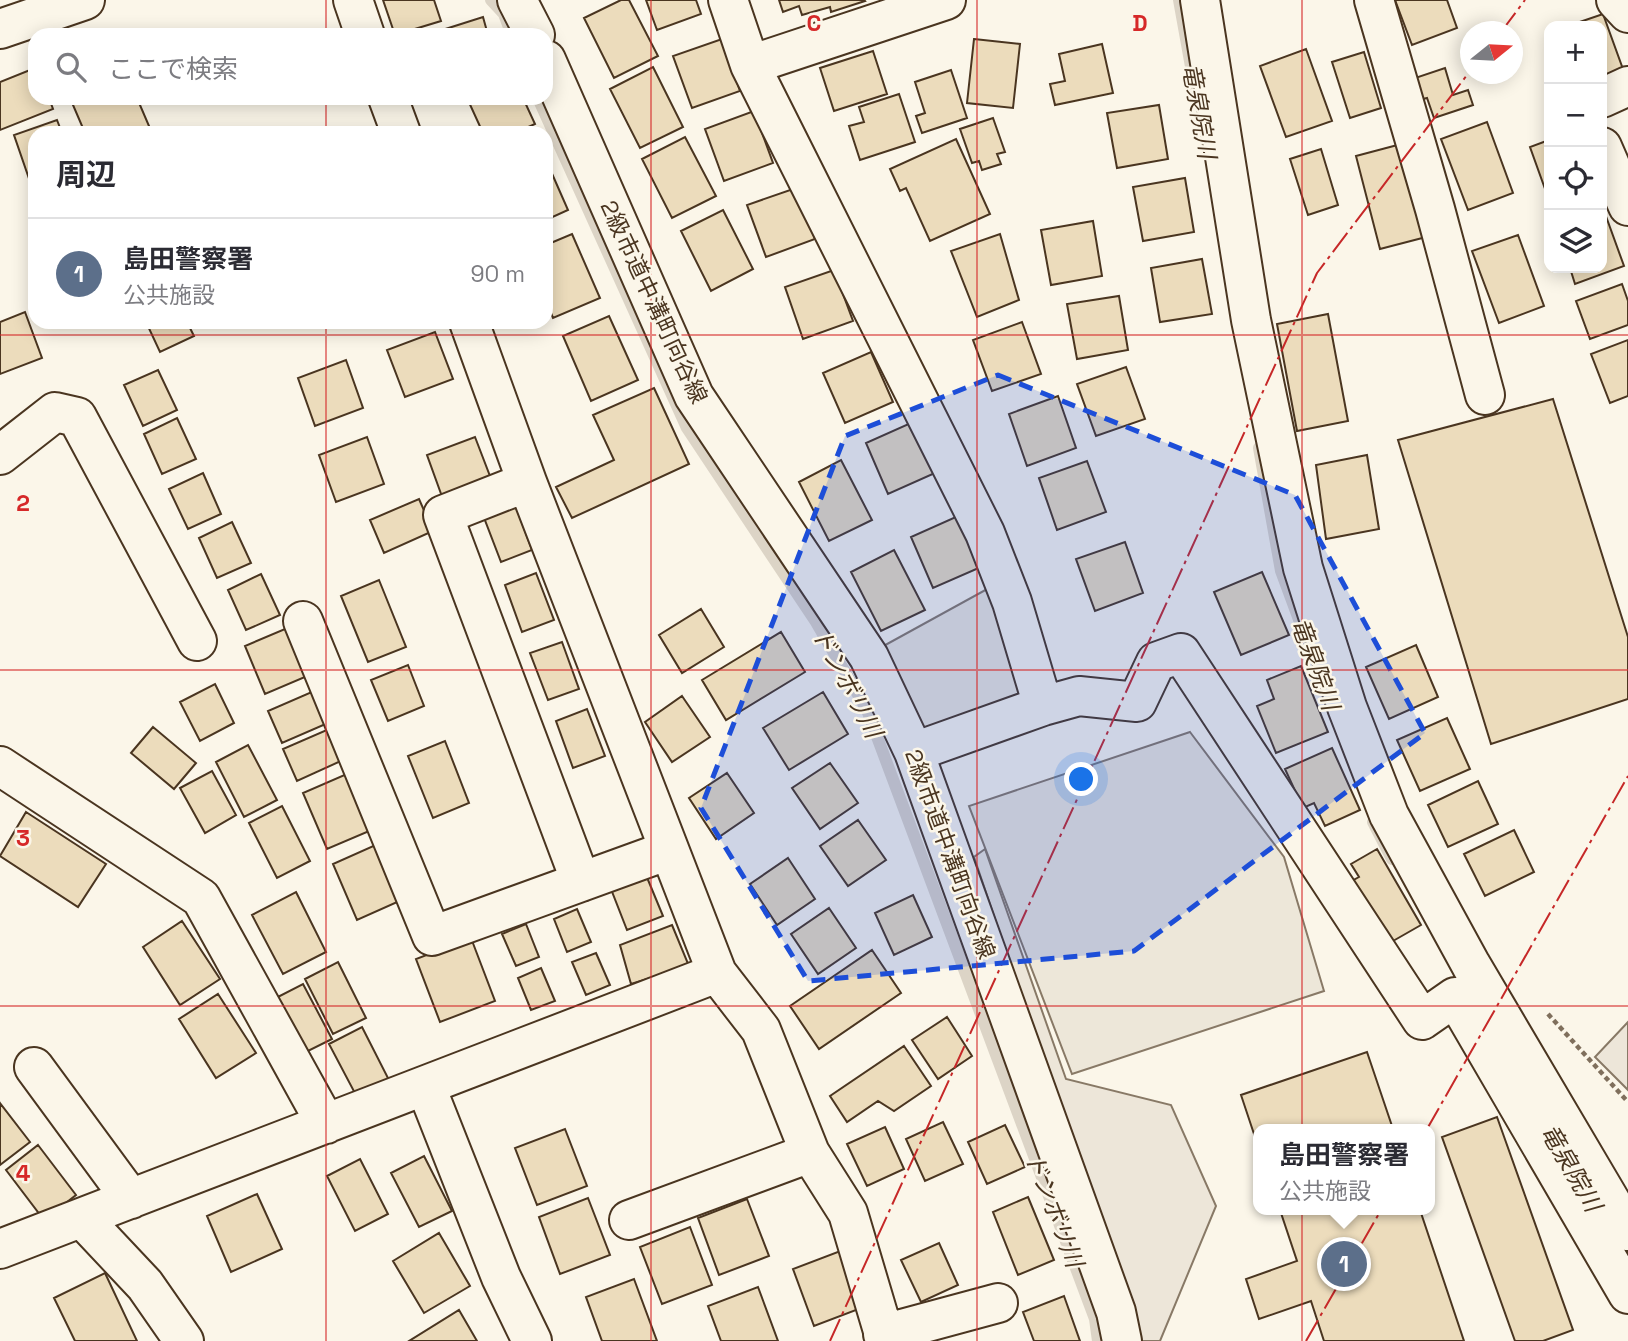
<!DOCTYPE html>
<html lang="ja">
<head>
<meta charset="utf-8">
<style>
  :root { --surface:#fff; --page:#f7f7f7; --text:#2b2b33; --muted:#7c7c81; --line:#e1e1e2; --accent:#c62828 }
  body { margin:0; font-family:"Space Grotesk","Noto Sans JP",sans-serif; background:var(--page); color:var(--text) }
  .controls { position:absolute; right:21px; top:21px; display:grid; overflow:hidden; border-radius:14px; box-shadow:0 4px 18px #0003 }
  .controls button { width:63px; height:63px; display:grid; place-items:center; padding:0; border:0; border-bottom:2px solid var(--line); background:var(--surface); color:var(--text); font:35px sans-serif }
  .compass { position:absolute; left:1460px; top:21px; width:63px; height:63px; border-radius:50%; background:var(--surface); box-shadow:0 4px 18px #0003; rotate:72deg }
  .you { position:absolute; left:1082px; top:780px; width:24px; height:24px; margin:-18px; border:5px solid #fff; border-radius:50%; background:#1a73e8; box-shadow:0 0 0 10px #1a73e833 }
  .badge { display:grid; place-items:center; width:46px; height:46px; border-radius:50%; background:var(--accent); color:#fff; font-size:23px; font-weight:700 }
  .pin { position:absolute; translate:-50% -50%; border:4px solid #fff; box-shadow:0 2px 7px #0006 }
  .popup { position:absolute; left:1253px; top:1124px; width:182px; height:91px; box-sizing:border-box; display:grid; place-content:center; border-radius:14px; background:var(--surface); filter:drop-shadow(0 2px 5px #0005); font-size:23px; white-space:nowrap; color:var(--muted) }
  .popup b { font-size:26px; color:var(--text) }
  .popup::after { content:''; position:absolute; left:50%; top:100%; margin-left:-14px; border:14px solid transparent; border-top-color:var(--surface) }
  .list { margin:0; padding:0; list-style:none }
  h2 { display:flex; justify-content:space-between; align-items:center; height:91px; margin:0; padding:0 28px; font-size:30px }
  h2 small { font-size:23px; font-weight:400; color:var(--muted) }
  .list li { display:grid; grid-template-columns:46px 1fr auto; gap:21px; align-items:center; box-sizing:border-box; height:112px; padding:0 28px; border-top:2px solid var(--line) }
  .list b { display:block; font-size:26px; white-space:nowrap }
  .list p { margin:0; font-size:23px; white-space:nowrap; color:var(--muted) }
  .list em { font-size:23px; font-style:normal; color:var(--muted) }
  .icon { flex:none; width:38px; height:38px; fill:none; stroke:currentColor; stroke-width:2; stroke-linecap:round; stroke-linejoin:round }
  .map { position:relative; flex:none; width:1628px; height:1341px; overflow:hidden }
  .search { position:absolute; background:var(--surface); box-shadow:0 4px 18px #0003; left:28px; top:28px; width:525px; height:77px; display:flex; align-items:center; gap:18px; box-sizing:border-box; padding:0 24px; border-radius:21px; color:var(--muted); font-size:26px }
  .panel { position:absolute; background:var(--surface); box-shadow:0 4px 18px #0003; left:28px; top:126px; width:525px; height:203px; border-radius:21px }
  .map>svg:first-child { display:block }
</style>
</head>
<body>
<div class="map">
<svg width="1628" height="1341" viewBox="0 0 1628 1341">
  <rect width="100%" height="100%" fill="#fbf6e9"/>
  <path fill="#ede6d9" stroke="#887966" stroke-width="2" d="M989,588L1025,686L1020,702L931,734L916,728L878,649Z
    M985,849L1066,1079L1171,1105L1216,1206L1160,1341H1138L974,857Z
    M1628,1022V1090L1595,1057Z"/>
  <path fill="#ede7d9" stroke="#887966" stroke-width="2" d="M1190,732L1284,857L1324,991L1072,1074L969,806Z"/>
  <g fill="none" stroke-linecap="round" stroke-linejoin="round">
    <path stroke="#dcd4c6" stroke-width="12" d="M491,0L504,14L512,35
      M1179,0L1197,100
      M538,98L687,428L816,622L867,710L1095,1319L1098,1341
      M1259,448L1281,571L1308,644
      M1373,822L1392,859"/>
  </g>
  <path fill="#ecdcbc" stroke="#4a3520" stroke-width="2" d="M383,0H434L441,21L395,35Z
    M621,0H629L658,56L614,78L584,18Z
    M646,0H696L701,14L657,30Z
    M779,0H864L865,1L831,12L830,7L802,15L799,6L783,12Z
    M1395,0H1447L1457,28L1412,45Z
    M1603,14L1624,72L1602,80V26H1568Z
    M483,17L488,35H437L436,32Z
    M722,39L740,91L692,108L673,56Z
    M974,39L1020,44L1013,108L967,103Z
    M1102,44L1113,93L1055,105L1050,84L1065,81L1059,54Z
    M1306,49L1332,121L1286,137L1260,66Z
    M873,51L887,94L834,111L820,68Z
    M1364,52L1381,108L1350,118L1332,62Z
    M653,67L683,127L640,148L610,89Z
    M35,68V98H49L53,109L0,130V82Z
    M1445,68L1453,95L1468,90L1473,105L1434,118L1427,98L1423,99L1415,78Z
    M951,70L967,118L922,133L916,116L925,113L915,82Z
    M899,94L915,142L860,160L849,126L864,122L859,107Z
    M70,98H137L152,133H85Z
    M467,98H523L535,124L515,133H483Z
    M1159,105L1168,159L1117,168L1107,113Z
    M754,111L773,163L724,181L705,129Z
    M993,118L1005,152L997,154L1001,164L982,170L979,161L972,163L960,129Z
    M57,120L62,133H35V196L14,135Z
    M1487,122L1513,193L1468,210L1441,139Z
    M685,137L716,196L672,218L642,159Z
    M956,139L990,214L930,241L906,188L900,191L890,169Z
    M1549,140V200L1530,147Z
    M1405,143L1430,236L1380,249L1356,156Z
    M1321,149L1338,205L1308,215L1290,159Z
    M546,160L568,210L546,220Z
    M1185,178L1194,232L1143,241L1133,187Z
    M796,188L815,239L766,257L747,205Z
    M1603,208L1624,266L1575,284L1570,268H1602Z
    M723,210L753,269L711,291L681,231Z
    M1093,221L1102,276L1051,285L1041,230Z
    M572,234L600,298L553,318L546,301V245Z
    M1000,234L1019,300L977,317L951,251Z
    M1518,235L1544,306L1499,323L1472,251Z
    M1202,259L1212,314L1160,322L1151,268Z
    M834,270L853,321L803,339L785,287Z
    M1622,284L1628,301V325L1590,339L1576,301Z
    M1119,296L1128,350L1077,359L1067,304Z
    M25,312L42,358L0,374V322Z
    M1328,314L1348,421L1297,431L1277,324Z
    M609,316L638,380L591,401L563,336Z
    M146,322H187L194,336L160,352Z
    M1022,322L1041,374L992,391L973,340Z
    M435,332L453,379L405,397L387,350Z
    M1628,340V396L1610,403L1591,354Z
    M871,352L893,402L845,423L823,373Z
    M346,360L363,408L315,426L298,378Z
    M1126,367L1145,419L1096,436L1077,384Z
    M158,370L177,410L143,426L124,385Z
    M654,388L689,464L572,518L556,487L614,460L593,415Z
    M1058,396L1076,448L1027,466L1009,414Z
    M1553,399L1628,637V699L1491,744L1398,440Z
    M177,418L196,459L162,474L144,434Z
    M913,422L935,473L888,494L866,443Z
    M367,437L384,484L336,502L319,455Z
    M475,437L493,484L444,502L427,455Z
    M1367,455L1379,529L1326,539L1316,465Z
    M841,460L872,520L829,541L799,482Z
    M1087,461L1106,512L1057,530L1039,478Z
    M203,473L221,514L188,529L169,489Z
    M419,499L433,531L384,553L370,520Z
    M515,504L532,550L501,562L483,515Z
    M958,516L981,567L933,588L911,537Z
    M232,522L251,563L217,578L199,538Z
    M1125,542L1143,593L1095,611L1076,559Z
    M894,550L925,610L881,631L851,572Z
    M1262,572L1289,635L1241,655L1214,592Z
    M536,573L554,620L522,632L505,585Z
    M261,574L280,615L246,630L228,590Z
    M379,580L406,647L368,662L341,596Z
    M701,609L724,647L682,673L659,635Z
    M292,626L312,674L265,694L245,646Z
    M781,632L805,672L726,720L702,680Z
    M562,642L579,689L548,700L530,653Z
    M1416,645L1438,697L1389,719L1366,667Z
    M408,665L424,706L388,721L371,680Z
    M1301,666L1328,732L1276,753L1257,706L1274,699L1267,680Z
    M215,684L234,723L200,741L180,702Z
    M314,691L328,723L282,743L268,711Z
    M823,692L848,734L789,770L763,728Z
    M682,696L710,737L672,762L645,722Z
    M587,709L605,756L573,768L556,721Z
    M1447,718L1470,769L1420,791L1397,740Z
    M153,727L196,763L174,789L131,753Z
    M329,729L343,760L297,781L283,749Z
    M445,741L469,803L433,818L408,756Z
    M248,745L277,800L244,817L216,762Z
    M1332,748L1360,810L1325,826L1314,803L1303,808L1285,769Z
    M830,763L858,803L820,829L792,788Z
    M212,771L236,815L205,833L180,788Z
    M349,773L374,829L327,849L303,793Z
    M727,773L754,813L716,839L689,798Z
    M1478,781L1498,824L1448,847L1428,805Z
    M282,806L310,861L277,878L249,823Z
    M26,812L106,864L78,907L0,856Z
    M858,820L886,860L848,886L820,846Z
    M1514,830L1534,872L1485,896L1464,854Z
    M380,843L404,899L357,920L333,864Z
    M1377,849L1421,925L1386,945L1350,882L1359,877L1351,864Z
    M788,858L815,899L777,925L750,884Z
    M646,875L663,916L627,930L611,889Z
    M296,892L326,952L283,974L252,915Z
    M913,895L932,937L894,955L875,913Z
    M829,908L856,948L818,974L791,934Z
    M577,909L591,942L567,952L554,919Z
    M182,921L220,979L180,1005L143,947Z
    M526,924L539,957L516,966L502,934Z
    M672,925L689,966L631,984L620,945Z
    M471,938L495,1001L440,1022L416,959Z
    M872,950L901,993L819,1049L790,1006Z
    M596,953L610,985L586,995L572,962Z
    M338,962L366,1018L333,1034L305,979Z
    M541,968L555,1001L531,1010L518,978Z
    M303,984L332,1039L298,1056L270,1001Z
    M218,994L256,1053L216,1078L179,1019Z
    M947,1017L972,1056L938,1079L912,1040Z
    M362,1027L390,1082L358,1099L329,1044Z
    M904,1046L931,1086L894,1111L878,1101L847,1122L830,1096Z
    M1367,1052L1393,1129H1258V1146L1241,1095Z
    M0,1103L30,1142L0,1165Z
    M1497,1117L1573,1330L1543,1341H1515L1442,1137Z
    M943,1122L963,1164L925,1181L906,1139Z
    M1005,1125L1025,1167L987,1184L968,1142Z
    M885,1127L904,1169L867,1186L847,1144Z
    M565,1129L587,1186L537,1205L515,1148Z
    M38,1145L76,1195L44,1220L6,1170Z
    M424,1156L452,1211L419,1227L391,1173Z
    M360,1159L388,1214L355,1231L327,1176Z
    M257,1194L282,1249L231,1272L207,1216Z
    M1028,1197L1054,1260L1018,1275L993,1212Z
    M588,1198L610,1255L560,1274L539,1217Z
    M747,1199L769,1256L719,1275L698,1218Z
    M1280,1210H1420L1464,1341H1324L1311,1301L1259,1319L1246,1279L1297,1261Z
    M690,1227L712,1285L662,1304L640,1247Z
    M439,1233L470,1286L424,1313L393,1261Z
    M939,1243L958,1285L921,1302L901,1260Z
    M843,1250L864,1307L814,1326L793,1269Z
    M105,1273L137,1341H75L54,1298Z
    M634,1279L657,1341H602L586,1297Z
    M758,1287L778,1341H721L708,1306Z
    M1064,1296L1080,1341H1034L1023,1312Z
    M459,1310L477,1341H409Z"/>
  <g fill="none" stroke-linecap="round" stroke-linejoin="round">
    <g stroke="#4a3520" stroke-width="42">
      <path id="minor" d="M353,0L365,35
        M517,0L535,35
        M728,0L750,65L985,533L1012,602L1043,706L914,752
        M1200,0L1251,320L1303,568L1347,707L1389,815L1471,965L1628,1231
        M1374,0L1435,209L1485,395
        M1616,0L1628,13
        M0,29L85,0
        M546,60L694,396L869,657L914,752L1116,1312L1122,1341
        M750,65L946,0
        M388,98L401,133
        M1602,98L1628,86
        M1602,147L1628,206
        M469,322L527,482L717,973L761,1030L810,1153L848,1213L886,1341
        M0,455L55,412L77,417L197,641
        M527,482L443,515L581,882
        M303,621L432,936L669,850
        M1043,706L1079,696L1137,702L1156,662L1181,653L1422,1020L1455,997L1628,1294
        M0,766L201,898L326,1124
        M34,1067L131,1199
        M426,1087L501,1277L532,1341
        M82,1218L145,1285L184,1341
        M629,1220L810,1153
        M0,1249L717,973
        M883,1334L998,1303"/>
    </g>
    <path stroke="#7f6f5c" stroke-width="4.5" stroke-dasharray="5 3.5" stroke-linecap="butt" d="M1548,1014L1628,1102"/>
    <use href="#minor" stroke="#fbf6e9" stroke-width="38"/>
    <path stroke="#c62828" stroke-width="2" stroke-dasharray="24 5 3.5 5" stroke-linecap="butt" d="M1501,32L1525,0
      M1427,1129L1628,776
      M830,1341L1317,273L1470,71
      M1306,1341L1381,1210"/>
  </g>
  <path fill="#1d4ed8" fill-opacity="0.2" stroke="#1d4ed8" stroke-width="5" stroke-dasharray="14 9" stroke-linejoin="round" d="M998,375L1295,495L1425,733L1134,951L808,981L701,808L845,436Z"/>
  <path fill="none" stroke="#d62828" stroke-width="2" stroke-opacity="0.55" d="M326,0V35M651,0V1341M977,0V1341M1302,0V1341M326,98V133M326,322V1341M0,335H1628M0,670H1628M0,1006H1628"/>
  <g text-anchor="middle" stroke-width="5" stroke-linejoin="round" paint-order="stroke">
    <g font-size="23" fill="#4a3520" stroke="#fbf6e9">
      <text transform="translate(654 302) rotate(65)" y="8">2級市道中溝町向谷線</text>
      <text transform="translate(950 854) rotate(70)" y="8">2級市道中溝町向谷線</text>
    </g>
    <g font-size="24" font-style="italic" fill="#4a3520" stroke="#fbf6e9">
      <text transform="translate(1199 111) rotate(80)" y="8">竜泉院川</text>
      <text transform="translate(1315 664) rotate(70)" y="8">竜泉院川</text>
      <text transform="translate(847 683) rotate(62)" y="8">ドンボリ川</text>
      <text transform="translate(1571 1168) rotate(60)" y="8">竜泉院川</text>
      <text transform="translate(1054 1210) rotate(69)" y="8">ドンボリ川</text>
    </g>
  </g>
  <g font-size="23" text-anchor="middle" font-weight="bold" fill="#d62828" stroke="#fbf6e9" stroke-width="5" stroke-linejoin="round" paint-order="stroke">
    <text x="814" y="31">C</text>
    <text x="1140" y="31">D</text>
    <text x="23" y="511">2</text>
    <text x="23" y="846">3</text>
    <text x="23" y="1181">4</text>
  </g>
</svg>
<div class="controls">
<button>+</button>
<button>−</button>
<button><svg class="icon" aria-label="locate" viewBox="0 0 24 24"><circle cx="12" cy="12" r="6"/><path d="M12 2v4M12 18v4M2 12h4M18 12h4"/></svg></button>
<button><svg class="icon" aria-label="layers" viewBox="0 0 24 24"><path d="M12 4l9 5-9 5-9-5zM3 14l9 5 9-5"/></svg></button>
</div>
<svg class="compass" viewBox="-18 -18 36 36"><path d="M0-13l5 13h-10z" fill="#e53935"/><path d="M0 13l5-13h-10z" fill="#7c7c81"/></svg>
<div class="you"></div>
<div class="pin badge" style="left:1344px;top:1264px;background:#5c6f8a">1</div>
<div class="popup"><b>島田警察署</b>公共施設</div>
<div class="search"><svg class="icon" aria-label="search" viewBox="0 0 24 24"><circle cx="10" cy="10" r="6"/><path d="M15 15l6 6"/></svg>ここで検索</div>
<section class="panel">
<h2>周辺<small></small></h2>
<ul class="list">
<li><span class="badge" style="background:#5c6f8a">1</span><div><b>島田警察署</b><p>公共施設</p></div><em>90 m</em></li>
</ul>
</section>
</div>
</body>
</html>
